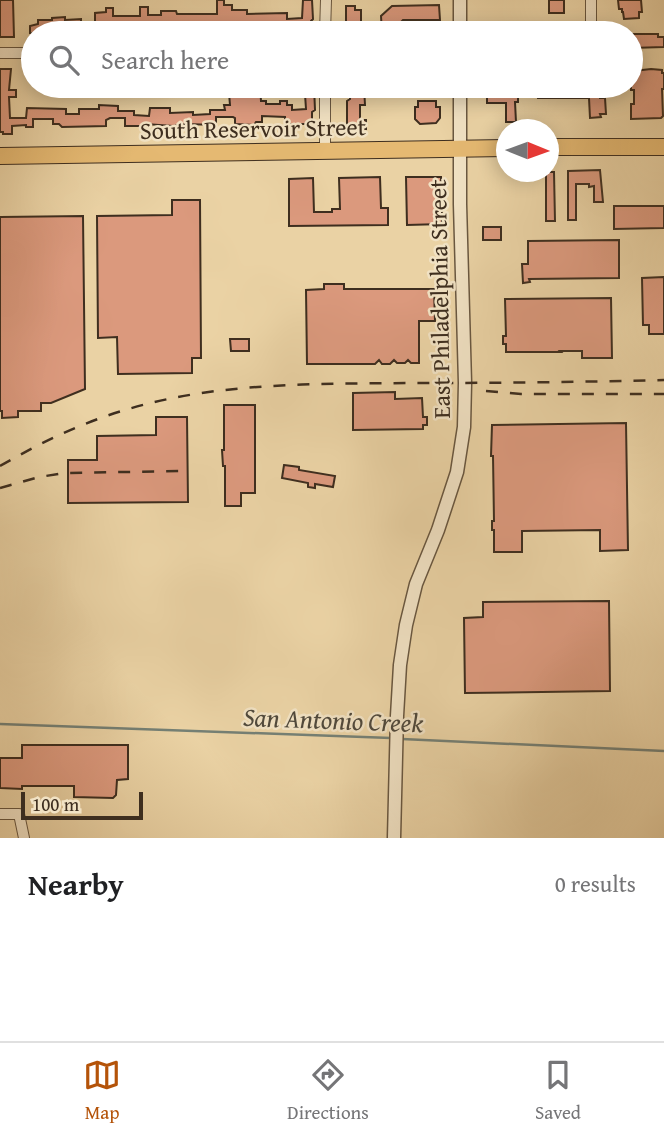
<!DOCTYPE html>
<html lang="en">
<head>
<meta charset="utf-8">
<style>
  :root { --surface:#fff; --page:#f6f6f6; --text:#202124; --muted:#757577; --line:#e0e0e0; --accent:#b45309 }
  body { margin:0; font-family:"Gentium Book Plus",serif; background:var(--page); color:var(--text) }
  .compass { position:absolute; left:496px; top:119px; width:63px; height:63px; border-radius:50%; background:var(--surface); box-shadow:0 4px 18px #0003; rotate:91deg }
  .scale { position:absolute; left:21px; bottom:18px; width:122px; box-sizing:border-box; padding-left:7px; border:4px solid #3e2e1f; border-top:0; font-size:19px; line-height:24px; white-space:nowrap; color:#3e2e1f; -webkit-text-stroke:5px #f1e2c4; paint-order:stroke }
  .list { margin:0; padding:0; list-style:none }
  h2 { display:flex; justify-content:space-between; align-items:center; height:91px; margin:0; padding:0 28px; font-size:30px }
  h2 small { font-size:23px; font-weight:400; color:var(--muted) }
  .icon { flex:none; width:38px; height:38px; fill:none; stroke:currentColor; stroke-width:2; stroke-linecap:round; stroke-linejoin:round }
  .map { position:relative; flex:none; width:664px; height:838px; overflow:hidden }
  .search { position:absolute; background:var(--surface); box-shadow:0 4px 18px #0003; left:21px; right:21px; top:21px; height:77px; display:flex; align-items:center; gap:18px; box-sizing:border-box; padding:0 24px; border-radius:38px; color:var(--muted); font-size:26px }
  .sheet { height:203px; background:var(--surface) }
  nav { display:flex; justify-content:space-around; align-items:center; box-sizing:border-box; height:98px; border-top:2px solid var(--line); background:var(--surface); font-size:19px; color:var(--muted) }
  nav a { display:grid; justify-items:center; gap:4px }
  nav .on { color:var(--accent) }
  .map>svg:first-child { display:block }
</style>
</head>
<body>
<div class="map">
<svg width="664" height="838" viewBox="0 0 664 838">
  <rect width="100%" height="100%" fill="#ead2a4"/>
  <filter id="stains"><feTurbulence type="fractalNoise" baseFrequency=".00286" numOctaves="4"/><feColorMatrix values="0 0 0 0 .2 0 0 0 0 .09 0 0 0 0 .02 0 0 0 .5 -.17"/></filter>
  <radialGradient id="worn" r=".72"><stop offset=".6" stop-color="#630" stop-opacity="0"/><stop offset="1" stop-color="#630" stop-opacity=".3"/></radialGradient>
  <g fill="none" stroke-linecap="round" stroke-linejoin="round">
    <path stroke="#758075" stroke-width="2.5" d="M0,724L391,738
      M402,739L664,751"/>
  </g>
  <path fill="#db997d" stroke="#3e2e1f" stroke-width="2" d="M0,0H13L14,37H0Z
    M217,0H224V5H232V10H247V14L287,13V19L302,18L303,0H312L313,19L311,21V31L285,33V26L281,25H268V29H264V31L253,32L250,31V23H236V29H217L215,30V32L174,30V27H158V33H151L148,30L118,31V24H105V31H93V33H30V26L38,24V20H52V18L65,17V20L81,19V24H95V13L106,12V8H113V16H140V7H148V15H161V11H176L177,14H217Z
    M549,0H564V13H549Z
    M618,0H641L642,12H639V18L624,19L623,12H622V9H619Z
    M439,5L440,20H403L397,26V33H382L381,16L392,6Z
    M346,6H355V10H361V33H346Z
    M631,34H658V37H664V47L631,48Z
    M0,69H11L9,90H16V97H9L10,118H26L27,108L66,109V114H79V109H99V105L118,106V111H134V115L149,116L150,108H170V113L193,112V115L210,114V110H225L224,105H230L229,93H223V86H260L261,101H266V104H280V101H287V105H292V110L306,109L305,94H301V86H314L315,110L312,112V121H309L307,124H285V117L262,116V122H256L254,125L235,124V118L233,117H216V125L185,124L173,126L146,124V126H125V118H110L106,120V126L62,127L59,124H53V119H33V127H26V125L12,126V134H3V132H0Z
    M651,69L662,70V73H664V89H662L663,116L661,118L631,119V104H634V90H631V74H634V71Z
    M77,86H90V96H77Z
    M158,86H177V92L158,91Z
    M350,86H364L365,105H360V120H366V129L347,126V101L350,99Z
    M498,86L518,88V102H515L516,122H506V103H487V90H498Z
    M537,86H600V98H605L606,114H600L601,117L590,118L589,98H538Z
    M418,101H436V107H440V118L436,123L420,124L415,119V107H418Z
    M600,170L603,202H594V186L589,187V184H576V220H568V171Z
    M546,172H554L555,221H546Z
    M380,177L381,208H388V225L289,226V179L313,178L314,212H332V209H340L339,178Z
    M406,177H441L442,224L407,225Z
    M172,200H200L201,358H192V373L118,374L117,337L98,338L97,216L172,215Z
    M614,206H664V228L614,229Z
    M83,216L85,389L51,403H41V411H18V417L2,418V411H0V217Z
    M483,227H501V240H483Z
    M619,240V278L529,279L530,282L523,283L522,264H528V241Z
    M664,277V334H649V325H643L642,278Z
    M324,284H344V289H434L435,321H419V363H411L408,360L405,363H397L394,360L390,364H382L379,360L375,364H307L306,290L324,289Z
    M611,298L612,358H582V351H560L561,352H506V344H503V336H506L505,299Z
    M230,339H249V351H231Z
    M395,392V399L422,398L423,417H427V425H423V429L353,430V393Z
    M224,405H255V493H241V506H225V466H223L222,450H224Z
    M156,417H187L188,502L68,503V460H97V436L156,435Z
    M626,423L628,550L600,551V530L522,531V552H494V530H492V521H494L493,456H491L492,425Z
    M284,465L299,467V470L335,476L333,487L315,484V488L308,487V483L282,478Z
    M609,601L610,691L465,693L464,618L483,617V602Z
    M22,745H128V779L117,780L116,795L113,798L74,797V786H22V789L0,788V758H22Z"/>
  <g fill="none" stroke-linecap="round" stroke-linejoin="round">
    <g stroke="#695740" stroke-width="12">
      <path id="minor" d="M460,30L591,27V0
        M325,33L326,0
        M0,53H33
        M325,151V86
        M0,814H19L24,838"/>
    </g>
    <g stroke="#695740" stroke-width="15">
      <path id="tertiary" d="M460,0V33
        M394,838L397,716L400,665L406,625L416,584L438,530L457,472L464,427L465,383L460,204V86"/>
    </g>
    <g stroke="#3e2e1f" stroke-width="18">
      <path id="primary" d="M548,147H664
        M0,156L506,148"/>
    </g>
    <use href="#minor" stroke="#f1e2c4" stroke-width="10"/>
    <use href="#tertiary" stroke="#f1e2c4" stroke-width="12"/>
    <use href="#primary" stroke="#e5b972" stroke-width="16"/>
    <path stroke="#3e2e1f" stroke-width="2.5" stroke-dasharray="12 12" stroke-linecap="butt" d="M486,391L521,394H664
      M0,466C40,443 81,423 125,410C220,381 322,384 420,383C501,383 583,382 664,380
      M0,488L39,477L65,473L181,471"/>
  </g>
  <g text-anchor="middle" stroke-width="5" stroke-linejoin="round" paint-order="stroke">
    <g font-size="24" fill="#3e2e1f" stroke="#f1e2c4">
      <text transform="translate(253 129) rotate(-1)" y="8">South Reservoir Street</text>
      <text transform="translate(440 299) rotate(-91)" y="8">East Philadelphia Street</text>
    </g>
    <g font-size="26" font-style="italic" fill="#50493c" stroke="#f1e2c4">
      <text transform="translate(333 720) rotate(2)" y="9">San Antonio Creek</text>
    </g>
  </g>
  <rect width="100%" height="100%" filter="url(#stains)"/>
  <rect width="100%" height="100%" fill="url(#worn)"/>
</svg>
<svg class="compass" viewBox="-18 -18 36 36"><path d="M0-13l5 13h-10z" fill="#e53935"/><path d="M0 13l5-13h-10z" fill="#757577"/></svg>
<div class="scale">100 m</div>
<div class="search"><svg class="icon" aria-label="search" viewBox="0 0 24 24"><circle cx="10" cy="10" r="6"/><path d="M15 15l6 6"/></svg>Search here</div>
</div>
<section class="sheet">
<h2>Nearby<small>0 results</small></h2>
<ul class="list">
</ul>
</section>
<nav>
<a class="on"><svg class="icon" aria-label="map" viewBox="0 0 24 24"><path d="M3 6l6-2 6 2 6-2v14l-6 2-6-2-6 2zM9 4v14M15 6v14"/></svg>Map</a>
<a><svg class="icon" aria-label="directions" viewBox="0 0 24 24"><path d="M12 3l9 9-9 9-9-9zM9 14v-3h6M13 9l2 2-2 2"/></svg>Directions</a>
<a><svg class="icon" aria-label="saved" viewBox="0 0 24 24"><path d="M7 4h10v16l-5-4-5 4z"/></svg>Saved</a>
</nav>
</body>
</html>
